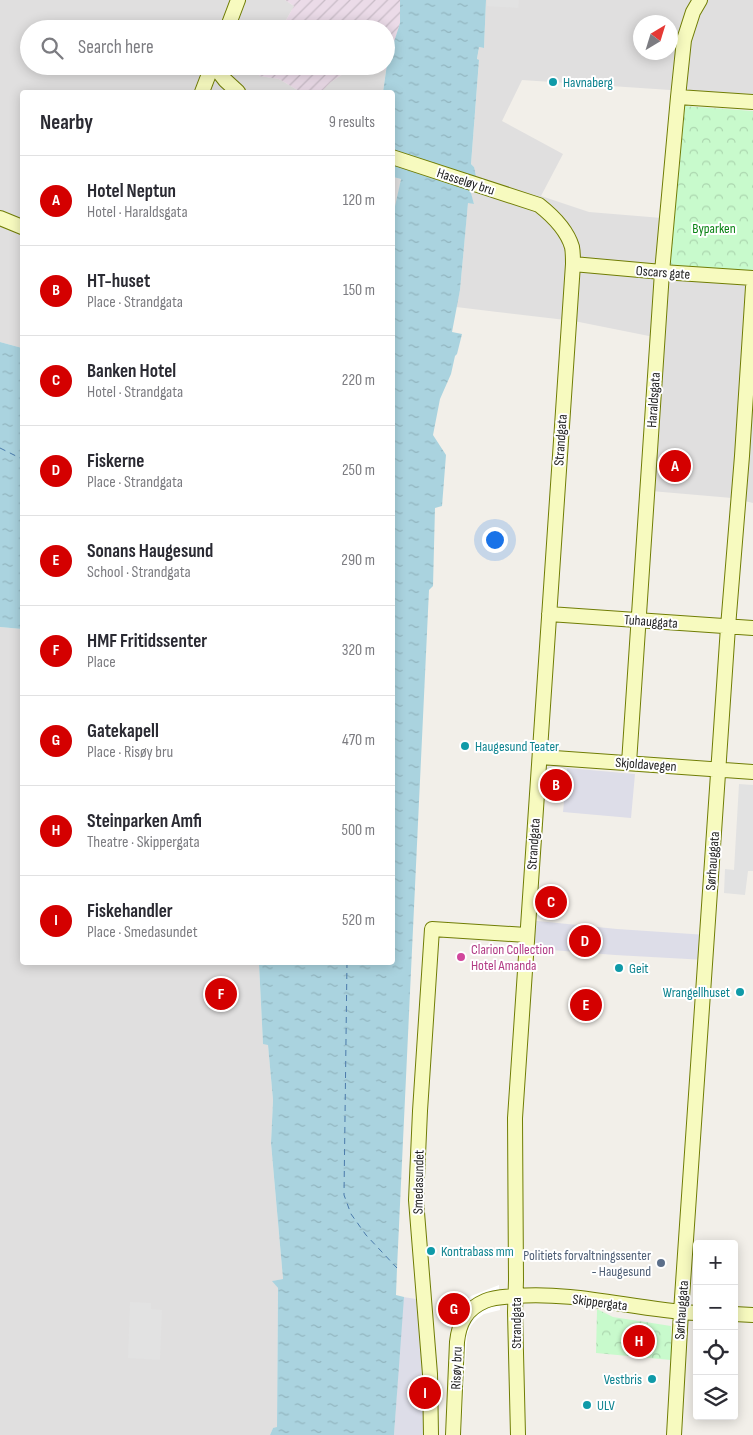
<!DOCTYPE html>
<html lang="en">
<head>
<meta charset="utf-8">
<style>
  :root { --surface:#fff; --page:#f2f2f3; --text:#2b2b33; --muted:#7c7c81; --line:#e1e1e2; --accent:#d40000 }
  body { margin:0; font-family:"Sofia Sans Condensed",sans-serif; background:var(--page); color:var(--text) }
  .controls { position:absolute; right:15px; bottom:15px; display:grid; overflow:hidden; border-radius:5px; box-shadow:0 2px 12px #0003 }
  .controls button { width:45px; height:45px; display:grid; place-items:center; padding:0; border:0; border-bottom:1px solid var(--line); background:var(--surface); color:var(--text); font:25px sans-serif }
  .compass { position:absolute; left:633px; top:15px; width:45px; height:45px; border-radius:50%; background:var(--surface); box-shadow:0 2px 12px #0003; rotate:38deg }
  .you { position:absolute; left:494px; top:539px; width:18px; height:18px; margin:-12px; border:4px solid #fff; border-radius:50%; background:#1a73e8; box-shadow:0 0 0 8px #1a73e833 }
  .badge { display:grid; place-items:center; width:32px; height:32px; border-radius:50%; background:var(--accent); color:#fff; font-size:16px; font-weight:700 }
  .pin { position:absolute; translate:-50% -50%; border:2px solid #fff; box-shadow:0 1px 5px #0006 }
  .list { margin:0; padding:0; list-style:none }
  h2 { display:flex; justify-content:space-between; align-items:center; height:65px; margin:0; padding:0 20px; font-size:21px }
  h2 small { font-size:16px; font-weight:400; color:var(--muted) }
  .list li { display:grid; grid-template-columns:32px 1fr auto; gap:15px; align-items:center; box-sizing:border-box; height:90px; padding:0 20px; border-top:1px solid var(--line) }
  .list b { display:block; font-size:19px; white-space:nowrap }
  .list p { margin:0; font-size:16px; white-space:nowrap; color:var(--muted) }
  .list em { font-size:16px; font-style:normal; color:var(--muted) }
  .icon { flex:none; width:28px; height:28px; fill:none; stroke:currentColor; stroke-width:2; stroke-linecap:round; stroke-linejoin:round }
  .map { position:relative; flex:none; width:753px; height:1435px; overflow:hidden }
  .search { position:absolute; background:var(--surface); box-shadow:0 2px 12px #0003; left:20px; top:20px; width:375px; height:55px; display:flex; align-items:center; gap:12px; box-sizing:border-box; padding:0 18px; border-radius:28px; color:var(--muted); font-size:19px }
  .panel { position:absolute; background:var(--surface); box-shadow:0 2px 12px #0003; left:20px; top:90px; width:375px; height:875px; border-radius:5px }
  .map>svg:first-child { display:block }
</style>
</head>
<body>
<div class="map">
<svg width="753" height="1435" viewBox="0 0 753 1435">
  <defs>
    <pattern id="industrial-furrows" width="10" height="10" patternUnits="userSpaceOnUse" patternTransform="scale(1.25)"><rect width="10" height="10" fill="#ebdbe8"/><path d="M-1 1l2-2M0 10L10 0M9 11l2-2" fill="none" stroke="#c9bcc7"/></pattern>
    <pattern id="park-crowns" width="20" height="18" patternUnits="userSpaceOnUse" patternTransform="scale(1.25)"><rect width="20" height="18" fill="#c8facc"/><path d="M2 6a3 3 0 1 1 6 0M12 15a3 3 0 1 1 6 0" fill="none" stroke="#acd6af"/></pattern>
    <pattern id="water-ripples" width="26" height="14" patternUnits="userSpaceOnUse" patternTransform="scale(1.25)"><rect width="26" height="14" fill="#aad3df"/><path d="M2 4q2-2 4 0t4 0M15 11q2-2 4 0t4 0" fill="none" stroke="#92b5bf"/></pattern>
  </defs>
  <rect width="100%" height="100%" fill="#f2efe9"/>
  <path fill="#e0dfdf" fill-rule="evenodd" d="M0,0H285L294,6L281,29H29V66H260V76L279,79L299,91L304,92H22V348L0,342Z
    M486,0H753V94L670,90L522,80L502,121L563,154L541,196L589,212L662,218L659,268L753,275V503L732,498L651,491L654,337L574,321L456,307L460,290L468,202L474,204L467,182L474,167L471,164L479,61L477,60L479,47L484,48ZM640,22H670V52H640Z
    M386,70L383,92H321L331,82L343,74L359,71Z
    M393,177L401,179L393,220Z
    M0,627L22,629V962H253L259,964L263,1044H268L273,1100L271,1143L283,1279L273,1281L278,1288L277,1428H273L270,1435H0Z"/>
  <path fill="url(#industrial-furrows)" d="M285,0H400V23L386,70L359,71L343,74L331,82L321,92H304L299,91L279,79L259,76L260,66H386V29H281L294,6Z"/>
  <path fill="url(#park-crowns)" d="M685,106L753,111V271L670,267Z
    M597,1309L613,1317L671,1326V1360L596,1353Z"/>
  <path fill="#e2e2e2" d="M487,0H519L518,8L487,6Z
    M739,784L753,785V871H748L745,895L724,893L725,869L734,870Z
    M130,1302L151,1303V1309L162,1310L160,1360L128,1358Z"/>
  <path fill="#dddde8" d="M567,768L635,774L631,818L563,812Z
    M528,920L617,929L707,935L706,960L615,955L526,948Z
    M403,1297L423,1300L431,1435H394Z"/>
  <path fill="url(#water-ripples)" d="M400,0H486L484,48L479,47L477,59L479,60L471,164L474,167L476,177L468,182L474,204L468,203L460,290L452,332L462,334L457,354L455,356L451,374L440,399L433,435L446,455L442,506L435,508L433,586L429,590L397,1268L396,1295L404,1297L394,1435H270L273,1428L277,1427L278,1288L272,1281L283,1279L271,1143L273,1100L268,1045L263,1044L259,964L253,963L392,962V220L401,179L393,177L392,92H383L387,64L400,23Z
    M0,342L22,348V629L0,627Z"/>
  <path fill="#fff" d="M499,1285L500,1310L484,1314L477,1319L471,1326L467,1335L461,1435H445L449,1380L450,1333L452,1319L458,1308L471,1296Z"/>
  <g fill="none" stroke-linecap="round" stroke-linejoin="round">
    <path stroke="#4a7aab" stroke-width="1" stroke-dasharray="6 5" stroke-linecap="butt" d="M0,448L22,459
      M347,962L344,1195L351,1214L366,1235L397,1268"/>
    <g stroke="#707d05" stroke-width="16">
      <path id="secondary" d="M227,29L238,0
        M214,66L225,80L238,92
        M202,92L212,66
        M678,97L753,102
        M392,157L539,205C553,216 567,230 572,247C573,252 573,259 573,264L515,1118L516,1280L515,1312L518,1435
        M0,218L22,227
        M573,264L662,272L753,278
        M549,614L753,628
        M540,757L753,772
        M629,763L662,272L678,97L684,40L693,12L700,0
        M734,1314L753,1315
        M431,1435L430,1374L416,1200L420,1111L432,929L526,935
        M453,1435L457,1342C459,1323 466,1309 485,1301C494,1297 505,1297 515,1296C576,1291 636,1310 697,1313
        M674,1435L681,1312L707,935L728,627L742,456L753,287"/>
    </g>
    <use href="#secondary" stroke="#f7fabf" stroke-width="14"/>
  </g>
  <g fill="#0f9aa8" stroke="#fff" stroke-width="2">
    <circle cx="553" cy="82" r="5"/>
    <circle cx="465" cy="746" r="5"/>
    <circle cx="619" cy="968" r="5"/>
    <circle cx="740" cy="992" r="5"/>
    <circle cx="431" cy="1251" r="5"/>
    <circle cx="652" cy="1379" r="5"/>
    <circle cx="587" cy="1405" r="5"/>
  </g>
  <circle fill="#d1479c" stroke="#fff" stroke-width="2" cx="461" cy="957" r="5"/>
  <circle fill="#5c6f8a" stroke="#fff" stroke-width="2" cx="661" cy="1263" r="5"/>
  <g text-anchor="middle" stroke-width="4" stroke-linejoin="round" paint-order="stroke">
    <g font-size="14" fill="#0d838f" stroke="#fff" text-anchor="start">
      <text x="563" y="87">Havnaberg</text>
      <text x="475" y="751">Haugesund Teater</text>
      <text x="629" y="973">Geit</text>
      <text x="730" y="997" text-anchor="end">Wrangellhuset</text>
      <text x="441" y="1256">Kontrabass mm</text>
      <text x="642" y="1384" text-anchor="end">Vestbris</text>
      <text x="597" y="1410">ULV</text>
    </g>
    <g font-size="14" fill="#222" stroke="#fff">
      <text transform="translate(466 181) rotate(18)" y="5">Hasseløy bru</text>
      <text transform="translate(663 272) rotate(4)" y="5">Oscars gate</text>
      <text transform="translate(653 400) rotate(-86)" y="5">Haraldsgata</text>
      <text transform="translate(560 440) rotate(-86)" y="5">Strandgata</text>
      <text transform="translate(651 621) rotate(4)" y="5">Tuhauggata</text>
      <text transform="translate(646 764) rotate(4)" y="5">Skjoldavegen</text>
      <text transform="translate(533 844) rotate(-86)" y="5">Strandgata</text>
      <text transform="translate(712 861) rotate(-86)" y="5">Sørhauggata</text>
      <text transform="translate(418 1182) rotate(-89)" y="5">Smedasundet</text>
      <text transform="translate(600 1302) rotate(7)" y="5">Skippergata</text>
      <text transform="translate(681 1310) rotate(-86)" y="5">Sørhauggata</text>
      <text transform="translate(516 1323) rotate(-90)" y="5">Strandgata</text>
      <text transform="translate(456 1368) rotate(-88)" y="5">Risøy bru</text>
    </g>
    <g font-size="14" fill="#0c8416" stroke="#fff">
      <text x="714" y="233">Byparken</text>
    </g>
    <g font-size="14" fill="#b23c85" stroke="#fff" text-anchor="start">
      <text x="471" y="954">Clarion Collection<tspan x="471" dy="16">Hotel Amanda</tspan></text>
    </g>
    <g font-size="14" fill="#4e5e75" stroke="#fff" text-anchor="end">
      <text x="651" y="1260">Politiets forvaltningssenter<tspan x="651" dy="16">- Haugesund</tspan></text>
    </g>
  </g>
</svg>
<div class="controls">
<button>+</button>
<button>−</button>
<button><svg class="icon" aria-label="locate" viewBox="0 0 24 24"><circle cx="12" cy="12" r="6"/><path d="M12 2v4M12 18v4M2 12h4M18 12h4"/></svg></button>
<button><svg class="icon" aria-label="layers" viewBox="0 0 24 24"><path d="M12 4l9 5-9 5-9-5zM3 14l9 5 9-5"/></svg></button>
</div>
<svg class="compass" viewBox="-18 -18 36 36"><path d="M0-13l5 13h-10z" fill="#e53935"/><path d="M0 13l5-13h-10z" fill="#7c7c81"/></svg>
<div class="you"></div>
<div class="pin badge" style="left:675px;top:466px">A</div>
<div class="pin badge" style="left:556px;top:785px">B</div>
<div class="pin badge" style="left:551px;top:902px">C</div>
<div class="pin badge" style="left:585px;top:941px">D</div>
<div class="pin badge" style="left:586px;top:1005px">E</div>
<div class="pin badge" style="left:221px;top:994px">F</div>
<div class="pin badge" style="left:454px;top:1309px">G</div>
<div class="pin badge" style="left:639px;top:1341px">H</div>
<div class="pin badge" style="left:425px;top:1393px">I</div>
<div class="search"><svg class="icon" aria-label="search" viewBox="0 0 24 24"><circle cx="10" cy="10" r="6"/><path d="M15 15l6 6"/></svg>Search here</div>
<section class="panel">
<h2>Nearby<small>9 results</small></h2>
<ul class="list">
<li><span class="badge">A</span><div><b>Hotel Neptun</b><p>Hotel · Haraldsgata</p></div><em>120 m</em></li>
<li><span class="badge">B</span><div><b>HT-huset</b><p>Place · Strandgata</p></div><em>150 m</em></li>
<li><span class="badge">C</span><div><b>Banken Hotel</b><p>Hotel · Strandgata</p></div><em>220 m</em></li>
<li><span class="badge">D</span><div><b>Fiskerne</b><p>Place · Strandgata</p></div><em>250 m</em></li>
<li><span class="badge">E</span><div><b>Sonans Haugesund</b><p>School · Strandgata</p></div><em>290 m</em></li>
<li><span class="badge">F</span><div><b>HMF Fritidssenter</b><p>Place</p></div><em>320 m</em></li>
<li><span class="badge">G</span><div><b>Gatekapell</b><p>Place · Risøy bru</p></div><em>470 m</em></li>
<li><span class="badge">H</span><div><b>Steinparken Amfi</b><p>Theatre · Skippergata</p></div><em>500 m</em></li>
<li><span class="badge">I</span><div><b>Fiskehandler</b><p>Place · Smedasundet</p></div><em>520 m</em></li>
</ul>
</section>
</div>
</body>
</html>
